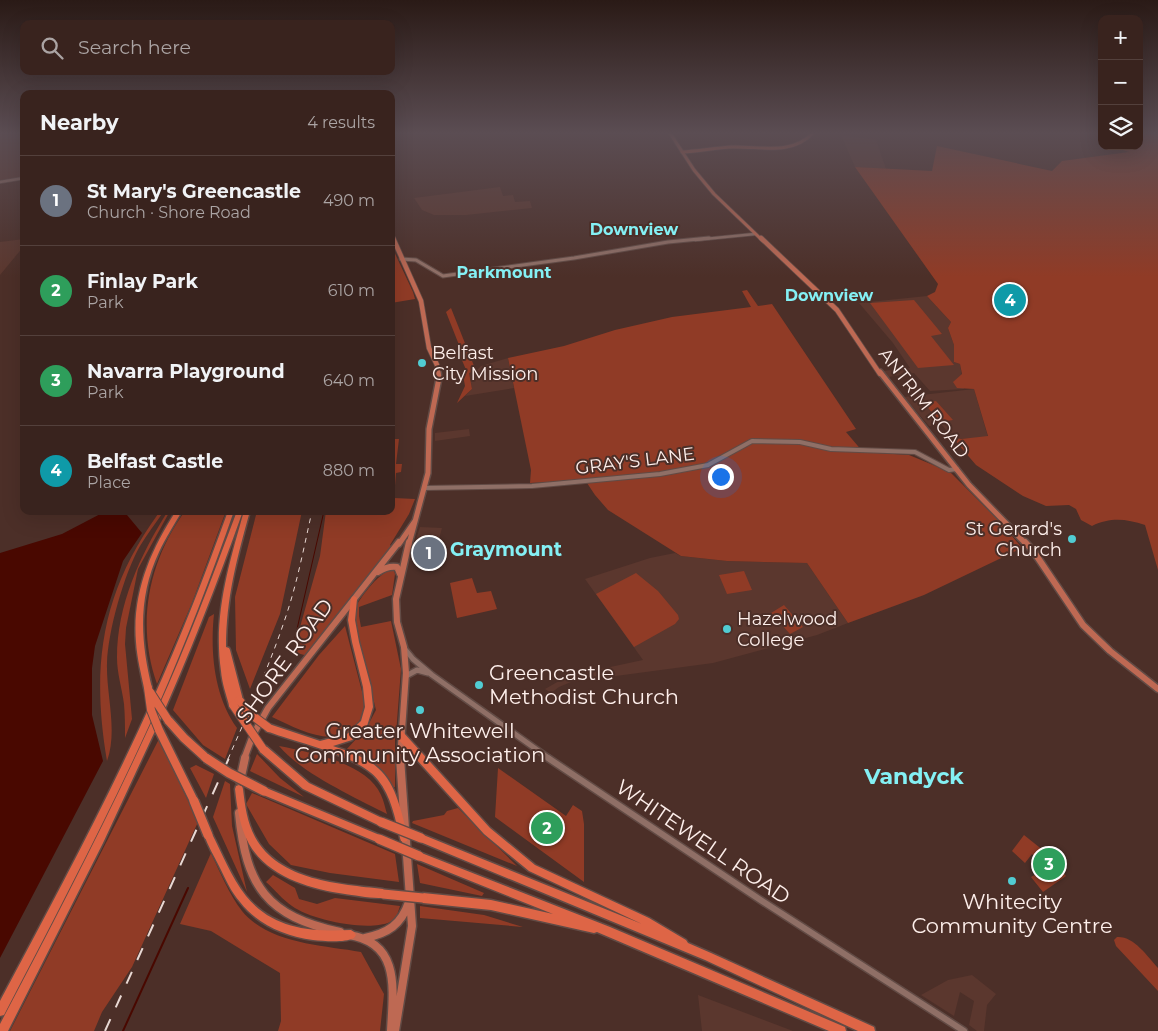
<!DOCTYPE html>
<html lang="en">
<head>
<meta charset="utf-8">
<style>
  :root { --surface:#39231e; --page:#442f2b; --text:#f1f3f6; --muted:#aba4a4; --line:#53403c; --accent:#51ccd2 }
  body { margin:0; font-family:Montserrat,sans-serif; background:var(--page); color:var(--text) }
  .controls { position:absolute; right:15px; top:15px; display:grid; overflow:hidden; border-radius:10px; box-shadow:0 5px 20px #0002 }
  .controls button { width:45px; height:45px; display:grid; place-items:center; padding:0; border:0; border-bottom:1px solid var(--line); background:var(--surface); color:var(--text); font:25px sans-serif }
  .you { position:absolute; left:720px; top:476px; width:18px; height:18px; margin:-12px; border:4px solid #fff; border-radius:50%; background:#1a73e8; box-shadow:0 0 0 8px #1a73e833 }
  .badge { display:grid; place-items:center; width:32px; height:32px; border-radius:50%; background:var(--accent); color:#fff; font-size:16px; font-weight:700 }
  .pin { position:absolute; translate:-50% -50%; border:2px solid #fff; box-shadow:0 1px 5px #0006 }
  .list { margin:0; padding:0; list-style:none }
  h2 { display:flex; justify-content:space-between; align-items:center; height:65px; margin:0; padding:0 20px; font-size:21px }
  h2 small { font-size:16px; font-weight:400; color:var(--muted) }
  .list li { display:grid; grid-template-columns:32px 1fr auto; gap:15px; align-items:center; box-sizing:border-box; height:90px; padding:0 20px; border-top:1px solid var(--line) }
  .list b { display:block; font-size:19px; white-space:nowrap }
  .list p { margin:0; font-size:16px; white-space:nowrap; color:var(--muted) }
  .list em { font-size:16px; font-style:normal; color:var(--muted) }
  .icon { flex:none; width:28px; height:28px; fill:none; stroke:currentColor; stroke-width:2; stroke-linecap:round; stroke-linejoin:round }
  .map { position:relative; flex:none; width:1158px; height:1031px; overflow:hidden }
  .search { position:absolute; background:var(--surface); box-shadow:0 5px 20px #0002; left:20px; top:20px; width:375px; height:55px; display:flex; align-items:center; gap:12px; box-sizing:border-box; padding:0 18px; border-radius:10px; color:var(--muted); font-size:19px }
  .panel { position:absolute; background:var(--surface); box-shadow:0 5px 20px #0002; left:20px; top:90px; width:375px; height:425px; border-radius:10px }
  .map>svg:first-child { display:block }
</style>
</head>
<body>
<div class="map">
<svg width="1158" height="1031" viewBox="0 0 1158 1031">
  <rect width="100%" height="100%" fill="#4c2f28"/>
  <path fill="#5b372e" d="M0,133H24V177L0,180Z
    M841,135L876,140L886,169L855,167Z
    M500,187L503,196L513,195L515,202L530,201L532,208L466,215H434L422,210L414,198Z
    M24,239V246L0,275V242Z
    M927,296L951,322L948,328L954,345V362L960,364L964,389L930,391L914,373L888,377L883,371L910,368L893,343L859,303Z
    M508,358L514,388L465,396L472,389L469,373L476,371L481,366Z
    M974,389L988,437L961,439L952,437L942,425L929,426L904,397Z
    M469,429L470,436L435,441V433Z
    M420,527L442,528L438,543H415Z
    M675,553L681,556L727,561L807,563L848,623L817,635L713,663L571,682L559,687L551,693L545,689L568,676L643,660L585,579L650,558Z
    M972,975L996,994L987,1005L984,1031H977L969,1025L974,1001L960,992L954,1016L921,995L948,980Z
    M698,995L793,1031H702Z"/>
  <path fill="#903b26" d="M1139,133H1158V570L1145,525C1126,519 1111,517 1092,526L1081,520L1076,509L1069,505L1046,506L1023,496L976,465L952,437L961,439L988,436L974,389L957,388L953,382L962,374L960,364L954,362V345L948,328L951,322L927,296L935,292L938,284L855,167L932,171L937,146L1052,171L1062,161L1129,152L1111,146H1139Z
    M391,245L413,292L415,299L391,303Z
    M747,290L758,306L772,304L856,429L846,432L863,452L909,455L950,472L1002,524L1022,548L924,595L848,623L807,563L727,561L681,556L608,510L595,495L585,480L530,483L531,470L508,358L564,346L615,330L672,317L751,307L742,291Z
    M914,300L942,334L931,336L954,365L918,368L870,303Z
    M451,308L476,371L469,373L472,389L457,403L465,386L463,375L454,374L467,372L461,358H457L454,353L461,350L446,312Z
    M936,401L953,420L940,422L924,403Z
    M391,439H399L396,464H402L401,472L396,473L394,498L415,499L409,514L390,545L392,547L308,656L293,652L320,556L326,511H391Z
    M158,511H164C156,523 147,534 140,546C124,574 108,631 107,663C106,695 118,730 107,761C91,667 101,593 158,514Z
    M168,511H170L138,569L126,628L125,644L132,719L125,738C125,727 125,715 124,704C122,689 117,673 117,658C117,605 140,555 168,511Z
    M185,511H226L192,603L157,684C136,625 148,562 185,511Z
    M257,511H302L280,614L250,689L236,650L235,597Z
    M393,568L395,574L392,595L359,607V616L361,627L391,621L401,669L396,734L395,733V787L392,788L381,770L346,750L367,727L376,710L352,613C361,597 375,576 393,568Z
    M744,571L752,590L727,594L719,575Z
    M636,573L658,591L678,615L679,619L675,624L634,647L596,594Z
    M472,578L477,593L491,591L497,609L457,618L450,583Z
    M784,605L803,627L790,634L771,613Z
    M214,614C210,652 214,696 237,728L225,759L203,745L173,710L209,617Z
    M345,626L366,707C349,757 304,732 272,717L319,655Z
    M159,739L198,822L132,967L102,1012L94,1031H10Z
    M279,746C310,752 367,763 381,795C384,801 385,808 387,814C356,798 301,773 279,746Z
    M257,754L280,778L304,797L250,771Z
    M196,765L214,774L206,798L190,768Z
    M498,768L566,816L573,805L582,811L584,824V882L495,817Z
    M225,781L230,784L232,826L247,892L213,817Z
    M252,793L395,854L399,882L330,873L291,865L269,844L246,804Z
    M458,808L517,866L412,823L413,821L444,815L447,811Z
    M1024,835L1049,855L1066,876L1043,892L1031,877L1043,870L1041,863L1032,854L1025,863L1012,851Z
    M211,853C220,872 229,894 242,911C269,944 322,945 361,952L384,994L380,1031H278L281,1021L280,973L211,931L180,924Z
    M417,864L484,893L482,896L420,883Z
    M273,875L295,888L299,899L317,904L335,898L400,906C398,912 397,919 390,922C368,932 311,920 292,906C283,900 275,890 266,882Z
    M420,906L484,915L523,927L420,918Z
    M1117,937C1134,936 1147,956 1158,968V991L1116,946L1114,940Z"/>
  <path fill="#490800" d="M106,511H126L127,515L142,533L123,561L95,646L92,668V715L103,761L0,958V553L62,534Z"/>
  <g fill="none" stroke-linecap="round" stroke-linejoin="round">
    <path stroke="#490800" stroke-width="1" d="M295,638L324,511"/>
    <path stroke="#490800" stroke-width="2" d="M123,1031L188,888"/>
    <g stroke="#624b45" stroke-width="4">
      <path id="tertiary-far4" d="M0,182L24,178
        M695,240L755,234"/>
    </g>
    <g stroke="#624b45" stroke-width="5">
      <path id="tertiary-far3" d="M401,259L416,260L443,276L574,258L668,242L709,238"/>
    </g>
    <g stroke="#624b45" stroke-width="6">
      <path id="tertiary-far2" d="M424,488L532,486L660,474L708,465L752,441L800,442L831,449L915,452L949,470L957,469"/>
    </g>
    <g stroke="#624b45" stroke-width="8">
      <path id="tertiary-far1" d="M404,648L413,659L432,675L550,759
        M406,676L417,670L428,673"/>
    </g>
    <g stroke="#624b45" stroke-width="9">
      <path id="tertiary" d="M548,758L762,901L964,1031"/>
    </g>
    <g stroke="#624b45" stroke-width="4.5">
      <path id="primary-far4" d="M670,133L694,170L714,194L762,240
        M391,234L393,240"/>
    </g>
    <g stroke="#624b45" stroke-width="6">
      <path id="primary-far3" d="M393,238L421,301L429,348L437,365L438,374
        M761,238L837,310L880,374"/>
    </g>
    <g stroke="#624b45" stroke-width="8">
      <path id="primary-far2" d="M880,372L969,485L1026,544
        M399,544L415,521
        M409,544L428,473L429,429L439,378L438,372"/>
    </g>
    <g stroke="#624b45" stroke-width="9">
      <path id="primary-far1" d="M1025,542L1034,552L1083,625L1110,651L1158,689
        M378,572C384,568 390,566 397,567L400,574
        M244,759L253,735L268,708L399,542
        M400,759L406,673L404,647L397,622L396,599L409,542"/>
    </g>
    <g stroke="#624b45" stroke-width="11">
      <path id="primary" d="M240,781L245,758
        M239,813C246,887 267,916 340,932
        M349,935C401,943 393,990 391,1031
        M365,938C388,933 401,925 409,902
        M395,1031L412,926L400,758"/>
    </g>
    <g stroke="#624b45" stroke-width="4.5">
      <path id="trunk" d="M682,152C699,151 715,148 732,147C760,146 791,156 813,133"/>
    </g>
    <g stroke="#624b45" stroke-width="3">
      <path id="motorway" d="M176,511H182C174,525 166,537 159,552C138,597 140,640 152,688L151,691L148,692L145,691L144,688C141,673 137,658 136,642C132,594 150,551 176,511Z
        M228,511H234C211,577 186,642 158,706C111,811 57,913 4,1015L0,1016V1001C53,902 106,803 152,701C180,639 205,575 228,511Z
        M237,511H243C217,584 189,656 157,727L159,726L162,727L197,798L198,801L197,804L194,805L191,804L155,731L103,843L8,1031H0V1024C55,920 109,816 158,708C187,644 212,578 237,511Z
        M244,511H250C237,558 226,598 226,647L229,648L230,650L243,700L242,703L239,704L236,702L237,705L236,708L233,709L230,708L229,705C226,694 222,683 221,671C213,616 229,564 244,511Z
        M354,596L356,597L357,599L355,620L359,642L371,687L373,707L367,726L352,740L333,746C348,751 366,757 378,768C397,784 402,815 408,838L407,841L404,842L401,841L400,838C395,818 391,796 378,780C360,756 298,743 269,732L266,731L265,728L266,725L269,724L320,741L347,734L361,721L365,707L363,687L352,642L348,620L351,599L352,597Z
        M168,716L171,717L187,735L208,754L209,757L208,760L205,761L202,760L181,741L165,723L164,720L165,717Z
        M400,731L403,732L490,828L535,865L649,918L686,940L688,943L711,953L874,1027L875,1031H858L705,960L418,841L417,838L418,835L421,834L642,924L529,871L484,834L397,738L396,735L397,732Z
        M263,745L266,746L309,783L384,819L385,822L384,825L381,826L378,825L303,789L260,752L259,749L260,746Z
        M239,785L242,786L243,789C245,806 247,822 255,837C279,881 340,884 383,889L386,891L388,894L386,897C378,900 354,895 345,894C310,889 268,877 249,844C240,827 237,808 235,789L236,786Z
        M264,787L382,836L383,839L382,842L379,843L261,794L260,791L261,788Z
        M208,831L211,832C222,853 231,877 246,896C273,929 311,932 351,930L354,932L356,935L354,938C344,943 324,941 313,940C285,936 258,925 240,902C231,892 225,878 219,866C214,856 208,846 204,835L205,832Z
        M419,852L610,927L845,1027L846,1031H829L597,932L594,933L491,910L423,903L420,901L418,898L420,895L423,893L491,900L553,914L416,859L415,856L416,853Z"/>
    </g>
    <use href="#tertiary-far4" stroke="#8f6f66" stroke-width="2.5"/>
    <use href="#tertiary-far3" stroke="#8f6f66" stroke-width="3"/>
    <use href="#tertiary-far2" stroke="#8f6f66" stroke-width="4"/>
    <use href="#tertiary-far1" stroke="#8f6f66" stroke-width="5"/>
    <use href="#tertiary" stroke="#8f6f66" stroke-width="6"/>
    <use href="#primary-far4" stroke="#be6953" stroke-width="3"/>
    <use href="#primary-far3" stroke="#be6953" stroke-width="4.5"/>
    <use href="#primary-far2" stroke="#be6953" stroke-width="5"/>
    <use href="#primary-far1" stroke="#be6953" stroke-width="6"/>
    <use href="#primary" stroke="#be6953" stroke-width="8"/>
    <use href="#trunk" stroke="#ce674c" stroke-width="3"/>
    <use href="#motorway" fill="#de6546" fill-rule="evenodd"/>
    <path stroke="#e8d8d3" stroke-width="1" stroke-dasharray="5 5" stroke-linecap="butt" d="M228,759C248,713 269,667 285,619C297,584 304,547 312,511"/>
    <path stroke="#e8d8d3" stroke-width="2" stroke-dasharray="13 13" stroke-linecap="butt" d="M105,1031L229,758"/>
    <g stroke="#624b45" stroke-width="10" stroke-linecap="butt">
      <path id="motorway-bridge-far1" d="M148,688L151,710L159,730
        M150,692L168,720
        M239,700L253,716L269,728
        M233,705L263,749
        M205,757L208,759"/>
    </g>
    <g stroke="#624b45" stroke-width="12" stroke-linecap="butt">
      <path id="motorway-bridge" d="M206,758L229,773L264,791
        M194,801L208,835
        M381,822L421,838
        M379,839L419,856
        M383,894L423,898"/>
    </g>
    <use href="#motorway-bridge-far1" stroke="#de6546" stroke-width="8"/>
    <use href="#motorway-bridge" stroke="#de6546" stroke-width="9"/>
  </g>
  <linearGradient id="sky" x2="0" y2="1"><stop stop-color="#2a1a16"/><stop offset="0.48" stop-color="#5b4d53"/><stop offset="1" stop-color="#5b4d53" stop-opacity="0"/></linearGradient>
  <rect width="1158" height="277" fill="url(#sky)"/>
  <g fill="#51ccd2" stroke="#4c2f28" stroke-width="2">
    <circle cx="422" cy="363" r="5"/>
    <circle cx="1072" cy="539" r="5"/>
    <circle cx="727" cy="629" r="5"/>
    <circle cx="479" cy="685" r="5"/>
    <circle cx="420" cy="710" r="5"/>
    <circle cx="1012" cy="881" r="5"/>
  </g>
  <g text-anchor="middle" stroke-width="4" stroke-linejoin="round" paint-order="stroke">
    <g font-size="16" font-weight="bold" fill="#84f0f4" stroke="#4c2f28">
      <text x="634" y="235">Downview</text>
      <text x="504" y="278">Parkmount</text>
      <text x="829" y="301">Downview</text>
    </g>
    <g font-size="18" fill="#feefeb" stroke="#4c2f28" text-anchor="start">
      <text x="432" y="359">Belfast<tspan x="432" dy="21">City Mission</tspan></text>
      <text x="1062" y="535" text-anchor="end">St Gerard's<tspan x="1062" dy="21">Church</tspan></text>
      <text x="737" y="625">Hazelwood<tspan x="737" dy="21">College</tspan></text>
    </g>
    <g font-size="18" fill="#feefeb" stroke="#4c2f28">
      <text transform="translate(924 403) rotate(52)" y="6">ANTRIM ROAD</text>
      <text transform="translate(635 461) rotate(-7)" y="6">GRAY'S LANE</text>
    </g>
    <g font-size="19" font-weight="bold" fill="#84f0f4" stroke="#4c2f28">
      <text x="506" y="556">Graymount</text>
    </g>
    <g font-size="21" fill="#feefeb" stroke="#4c2f28">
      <text transform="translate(285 661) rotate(-54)" y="7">SHORE ROAD</text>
      <text transform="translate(703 842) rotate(34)" y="7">WHITEWELL ROAD</text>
    </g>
    <g font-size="21" fill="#feefeb" stroke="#4c2f28">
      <text x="489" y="680" text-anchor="start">Greencastle<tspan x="489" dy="24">Methodist Church</tspan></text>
      <text x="420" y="738">Greater Whitewell<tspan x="420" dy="24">Community Association</tspan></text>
      <text x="1012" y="909">Whitecity<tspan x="1012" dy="24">Community Centre</tspan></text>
    </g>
    <g font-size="22" font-weight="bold" fill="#84f0f4" stroke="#4c2f28">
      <text x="914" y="784">Vandyck</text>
    </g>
  </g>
</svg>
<div class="controls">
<button>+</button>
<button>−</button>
<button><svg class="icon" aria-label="layers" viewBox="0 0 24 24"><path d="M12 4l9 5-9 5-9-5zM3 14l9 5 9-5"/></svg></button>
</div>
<div class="you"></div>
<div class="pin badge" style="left:429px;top:553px;background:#6b7280">1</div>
<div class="pin badge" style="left:547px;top:828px;background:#2e9e5b">2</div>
<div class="pin badge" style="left:1049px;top:864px;background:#2e9e5b">3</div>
<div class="pin badge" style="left:1010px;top:300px;background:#0f9aa8">4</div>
<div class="search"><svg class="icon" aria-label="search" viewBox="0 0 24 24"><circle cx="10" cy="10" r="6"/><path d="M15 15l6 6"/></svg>Search here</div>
<section class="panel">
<h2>Nearby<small>4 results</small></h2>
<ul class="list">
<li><span class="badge" style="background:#6b7280">1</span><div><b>St Mary's Greencastle</b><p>Church · Shore Road</p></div><em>490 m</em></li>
<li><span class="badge" style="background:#2e9e5b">2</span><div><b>Finlay Park</b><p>Park</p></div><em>610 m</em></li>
<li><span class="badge" style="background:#2e9e5b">3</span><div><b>Navarra Playground</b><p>Park</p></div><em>640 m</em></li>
<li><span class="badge" style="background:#0f9aa8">4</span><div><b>Belfast Castle</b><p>Place</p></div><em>880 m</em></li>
</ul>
</section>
</div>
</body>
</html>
